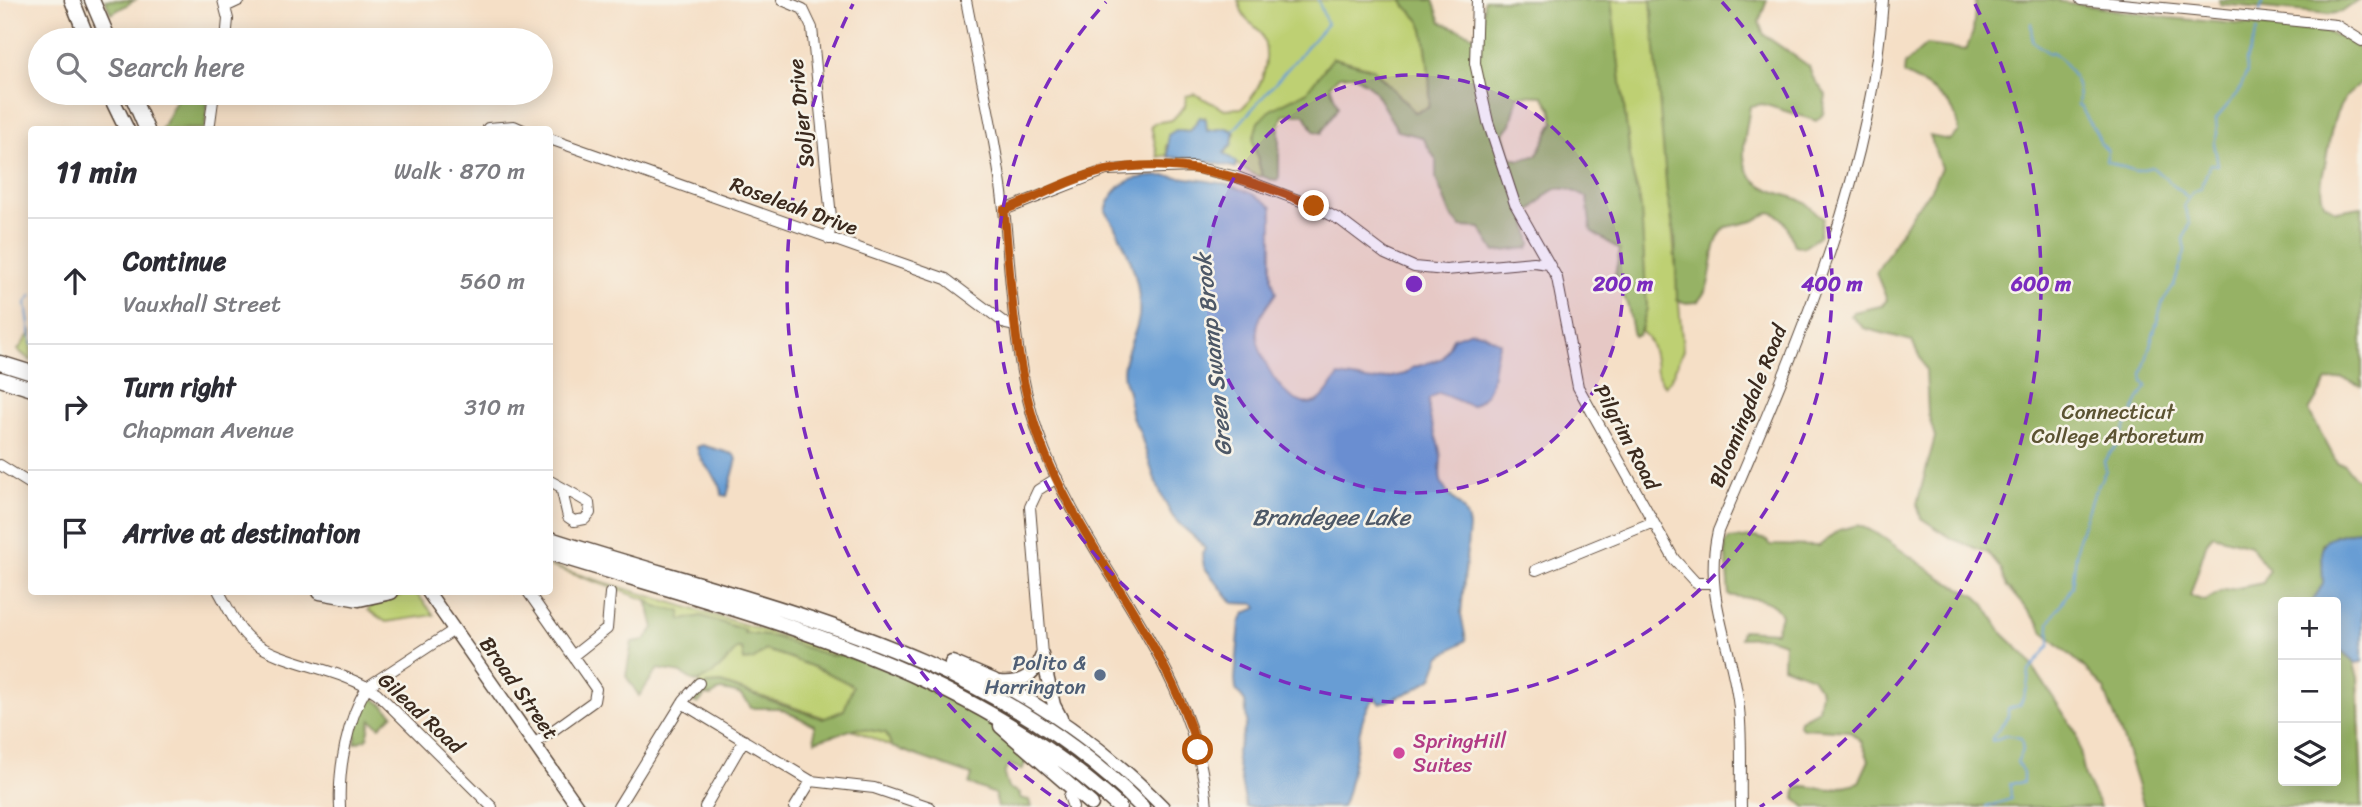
<!DOCTYPE html>
<html lang="en">
<head>
<meta charset="utf-8">
<style>
  :root { --surface:#fff; --page:#f7f7f7; --text:#2b2b33; --muted:#7c7c81; --line:#e1e1e2 }
  body { margin:0; font-family:Sriracha,sans-serif; background:var(--page); color:var(--text) }
  .controls { position:absolute; right:21px; bottom:21px; display:grid; overflow:hidden; border-radius:7px; box-shadow:0 4px 18px #0003 }
  .controls button { width:63px; height:63px; display:grid; place-items:center; padding:0; border:0; border-bottom:2px solid var(--line); background:var(--surface); color:var(--text); font:35px sans-serif }
  .stop { position:absolute; width:21px; height:21px; margin:-16px; border:5px solid #b45309; border-radius:50%; background:#fff }
  .stop.end { background:#b45309; border-color:#fff; box-shadow:0 2px 7px #0008 }
  .list { margin:0; padding:0; list-style:none }
  h2 { display:flex; justify-content:space-between; align-items:center; height:91px; margin:0; padding:0 28px; font-size:30px }
  h2 small { font-size:23px; font-weight:400; color:var(--muted) }
  .list li { display:grid; grid-template-columns:46px 1fr auto; gap:21px; align-items:center; box-sizing:border-box; height:126px; padding:0 28px; border-top:2px solid var(--line) }
  .list b { display:block; font-size:26px; white-space:nowrap }
  .list p { margin:0; font-size:23px; white-space:nowrap; color:var(--muted) }
  .list em { font-size:23px; font-style:normal; color:var(--muted) }
  .icon { flex:none; width:38px; height:38px; fill:none; stroke:currentColor; stroke-width:2; stroke-linecap:round; stroke-linejoin:round }
  .map { position:relative; flex:none; width:2362px; height:807px; overflow:hidden }
  .search { position:absolute; background:var(--surface); box-shadow:0 4px 18px #0003; left:28px; top:28px; width:525px; height:77px; display:flex; align-items:center; gap:18px; box-sizing:border-box; padding:0 24px; border-radius:38px; color:var(--muted); font-size:26px }
  .panel { position:absolute; background:var(--surface); box-shadow:0 4px 18px #0003; left:28px; top:126px; width:525px; height:469px; border-radius:7px }
  .map>svg:first-child { display:block }
</style>
</head>
<body>
<div class="map">
<svg width="2362" height="807" viewBox="0 0 2362 807">
  <rect width="100%" height="100%" fill="#f7f3e8"/>
  <filter id="ink" filterUnits="userSpaceOnUse"><feTurbulence type="fractalNoise" baseFrequency=".0143" numOctaves="2"/><feDisplacementMap in="SourceGraphic" scale="14" xChannelSelector="R" yChannelSelector="G"/><feConvolveMatrix kernelMatrix="1 2 1 2 8 2 1 2 1" color-interpolation-filters="sRGB"/></filter>
  <filter id="wash" filterUnits="userSpaceOnUse"><feTurbulence type="fractalNoise" baseFrequency=".00686" numOctaves="4" result="noise"/><feDisplacementMap in="SourceGraphic" scale="28" xChannelSelector="R" yChannelSelector="G"/><feGaussianBlur stdDeviation="1.57" result="paint"/><feColorMatrix in="noise" values="0 0 0 0 0 0 0 0 0 0 0 0 0 0 0 0 0 1.4 0 .05"/><feComposite in="paint" operator="in"/></filter>
  <g filter="url(#wash)">
    <rect width="100%" height="100%" fill="#f5dfc6"/>
    <path fill="#bed073" stroke="#7c7d48" stroke-width="2" d="M1238,0H1402C1407,10 1414,13 1420,21C1425,29 1432,94 1431,104L1424,111L1415,113L1369,67L1333,58L1310,89L1294,99L1253,140L1262,171L1260,177C1246,171 1237,165 1225,155L1235,133L1226,128L1207,131L1205,117L1196,122L1190,131L1180,130L1166,146L1168,155L1158,157L1151,126L1154,123L1172,120L1185,106L1186,96L1195,94L1223,109L1242,108C1262,90 1274,57 1260,32C1257,27 1251,24 1247,20C1242,15 1241,7 1238,0Z
      M1611,0H1651L1653,7L1683,350L1671,379L1665,386C1649,370 1662,351 1641,331L1647,308L1640,200L1632,172Z
      M31,332V361L18,350Z
      M550,566L829,650L842,655C820,657 798,644 777,638C766,636 755,637 744,633V630L701,616L683,621L680,619L681,612L655,607L647,600Z
      M409,592L418,595L434,615L386,622L368,610L371,606Z
      M728,633L866,686L1001,785L892,747L834,721L721,683L694,702L690,700Z"/>
    <path fill="#96b265" stroke="#686e42" stroke-width="2" fill-rule="evenodd" d="M105,0H135L111,14Z
      M1402,0H1433L1441,22L1477,37L1482,32L1484,0H1611L1632,172L1641,209L1647,308L1639,335L1634,336L1628,307L1615,274L1620,250L1591,231L1587,198C1553,178 1549,192 1526,217L1531,244L1528,248L1495,252L1480,228L1461,227L1451,216L1436,179V160L1422,137L1398,131L1373,89L1354,75L1339,76L1330,85L1338,107L1321,133L1314,131L1305,115L1284,114L1279,125V178L1275,181L1262,176L1253,140L1258,122L1272,109L1306,92L1333,58L1373,69L1415,112L1428,108C1433,100 1426,31 1420,21C1414,13 1407,10 1402,0ZM1518,95L1543,96L1551,108L1554,122L1537,155L1519,160L1510,157L1504,133L1511,124Z
      M1651,0H1767L1759,22L1764,35L1809,66L1812,76L1826,95L1823,114L1817,121L1763,104L1750,106C1748,121 1743,140 1744,155C1745,186 1773,191 1798,199C1805,201 1816,213 1823,218L1819,236L1803,247L1794,245C1788,231 1787,216 1770,212L1754,221L1726,227C1705,248 1719,281 1697,302L1685,303L1677,299L1675,234L1667,194Z
      M1976,0H2050L2169,18L2323,31L2343,38L2362,51V83C2334,100 2331,130 2326,160C2323,175 2318,188 2324,203L2336,211L2362,207V386L2342,378L2327,381L2309,411L2337,463L2344,464L2355,478L2362,481V529L2334,536L2322,544L2323,584L2312,602H2283V781H2336V646L2353,661L2358,678L2362,807H2144L2125,744L2104,689L2084,667L2042,631L2039,623L2007,587L2001,569L1988,553L1953,539L1921,518L1917,504L1935,437L1928,413L1926,370L1912,341L1864,328L1851,316L1854,312L1881,306L1887,300L1876,273L1914,210L1928,195L1941,168L1930,136L1949,140L1959,132C1958,101 1928,86 1904,74L1905,64L1926,45L1966,50L1973,32ZM2213,535L2250,545L2269,570L2263,583L2222,591L2205,601L2190,596L2207,542Z
      M2219,0H2359L2342,12L2329,14L2220,4Z
      M180,93H208L205,129L161,130Z
      M1858,525L1878,534L1944,580L1976,596L1985,605L2003,634L2026,656L2077,734L2085,777L2100,807H1806L1795,799L1796,789L1805,786L1830,790L1859,782L1869,760L1861,741L1849,731L1803,728L1799,725L1800,720L1818,710L1821,691L1812,677L1783,666L1784,643L1767,637L1740,638L1742,630L1776,632L1781,615C1770,594 1747,600 1729,595L1725,544L1729,539L1755,537L1767,540L1770,545L1819,546L1839,530Z
      M647,600L656,607L681,611L680,618L683,620L701,616L745,630L744,633L774,637L831,656L842,655L900,674L982,717L1029,755L1022,770L1008,764L1004,775L1008,788L1020,793V798L1029,800L1031,807H998L995,794L969,784L972,775L892,747L886,733L857,728L815,741L814,725L779,708H751C744,693 735,692 720,690L711,696L705,695L698,704L694,702L706,684L721,683L823,719L844,710L853,686C829,672 792,658 766,650L753,660L744,661L742,649H737C726,662 713,678 695,682L681,673L658,669L639,696L626,676L632,642L645,640L654,628Z
      M371,695L393,714L380,727L371,720L367,739L355,743L356,736L351,735L364,700Z"/>
    <path fill="#689dd4" stroke="#526479" stroke-width="2" d="M1200,117L1206,119L1207,131L1226,128L1234,131L1232,145L1224,153L1236,162V168L1193,158L1168,157V135L1176,130L1190,131Z
      M1170,176C1205,180 1244,183 1272,207V279L1276,293C1268,305 1257,317 1257,332C1256,355 1289,417 1318,401C1326,397 1332,383 1339,376L1373,381L1405,374L1412,368L1443,358L1453,338L1471,331L1484,334L1500,343C1490,366 1499,393 1471,406L1439,393L1429,399C1427,426 1440,437 1441,459C1441,468 1438,478 1443,486C1453,504 1465,502 1469,527L1461,614L1466,640L1440,657L1432,678L1414,690L1380,704L1375,698C1355,715 1356,779 1342,807H1246L1236,755L1247,722L1245,702L1236,690L1235,679L1240,622L1245,613L1257,608L1255,604L1233,603L1204,567L1202,554L1205,549C1196,534 1178,528 1170,512C1155,485 1149,461 1140,433C1138,426 1132,420 1131,413C1129,402 1130,394 1125,383C1117,363 1137,336 1139,316C1142,278 1125,243 1106,211C1116,176 1137,177 1170,176Z
      M702,445L733,454L737,459L727,496L722,495C722,477 699,466 697,447Z
      M2362,529V662L2356,663L2336,646V602H2312L2323,584L2322,549L2326,539Z"/>
    <g fill="none" stroke-linecap="round" stroke-linejoin="round">
      <path stroke="#689dd4" stroke-width="2" d="M2260,12L2263,0
        M2031,23L2032,41L2049,53L2053,52C2069,65 2082,85 2078,105L2082,107C2086,122 2098,129 2100,143L2108,151L2106,161L2135,171L2152,167L2187,197
        M1234,130L1327,24L1318,0
        M32,295L26,303L32,346
        M1986,807L2011,799L2010,783H2023V772L2017,762L2023,750L2021,738L2007,735L1992,741V738L2008,717V709L2020,705L2027,688L2029,671L2050,645L2049,623L2072,587L2078,539L2092,497L2106,470L2104,461L2117,446C2117,442 2142,393 2147,386L2143,382L2142,374L2163,301L2174,285L2185,251L2183,239L2190,224L2184,206L2192,193L2201,188L2210,164L2218,165L2214,143L2217,134L2216,119L2238,93L2247,72L2246,61L2257,31"/>
    </g>
  </g>
  <g filter="url(#ink)">
    <g fill="none" stroke-linecap="round" stroke-linejoin="round">
      <g stroke="#574537" stroke-width="12">
        <path id="minor" d="M223,0L228,19L226,40
          M782,0L803,9L812,28L831,217L829,239
          M966,0C979,69 996,139 1004,209C1012,283 1013,362 1038,433C1083,564 1196,663 1207,807
          M1477,0L1475,63L1488,122L1515,204L1557,278L1578,387L1674,559L1696,583H1714
          M2081,0L2336,25L2362,41
          M225,7L240,0
          M488,128L514,126L523,130
          M209,130L214,93
          M550,139L946,279L1006,324L1016,326
          M1004,210L1106,170L1193,167L1237,177L1314,206L1340,220L1385,254L1414,267L1446,270L1534,262L1548,264
          M0,465L32,485
          M550,481C563,488 576,495 589,503L590,513L585,519L574,521L568,517L561,487
          M1536,570L1651,523
          M219,592C228,607 237,630 252,641C284,665 338,667 377,693L492,807
          M528,592L596,689L594,701L534,744
          M574,655L607,629L610,593
          M1042,655L1030,507L1038,490L1057,478
          M682,703L811,781L874,788L930,807
          M1069,796L1073,807
          M340,807C338,769 347,720 367,687L454,630
          M618,807L684,700L699,683
          M705,807L744,740
          M795,807L811,781
          M1741,807C1740,771 1743,735 1738,700C1730,640 1703,594 1718,531C1790,361 1871,186 1883,0"/>
      </g>
      <g stroke="#574537" stroke-width="15">
        <path id="major" d="M428,592L578,807
          M1042,655L1054,705L1061,718
          M994,681C1058,714 1113,756 1163,807
          M1000,682C1022,684 1035,675 1042,655"/>
      </g>
      <g stroke="#574537" stroke-width="17">
        <path id="highway" d="M72,0L88,40
          M92,0L109,40
          M109,93L127,130
          M131,93L147,130
          M0,363L32,373
          M0,379L32,389
          M550,539C756,606 984,646 1142,807
          M550,553C749,615 961,661 1119,807
          M320,592L359,599L391,592
          M952,663L994,681
          M1001,726L1091,804"/>
      </g>
      <use href="#minor" stroke="#fff" stroke-width="10"/>
      <use href="#major" stroke="#fff" stroke-width="12"/>
      <use href="#highway" stroke="#fff" stroke-width="14"/>
    </g>
  </g>
  <g fill="none" stroke-linecap="round" stroke-linejoin="round" filter="url(#ink)">
    <path stroke="#b45309" stroke-width="9" d="M1198,750C1167,642 1089,558 1046,456C1014,379 1012,292 1004,210C1037,198 1070,178 1104,171C1177,155 1248,178 1314,206"/>
  </g>
  <circle cx="1414" cy="284" r="209" fill="#7b2cbf" fill-opacity=".12"/>
  <g fill="none" stroke="#7b2cbf" stroke-width="3.5" stroke-dasharray="12 9">
    <circle cx="1414" cy="284" r="209"/>
    <path d="M1722 2A418 418 0 1 1 1106 2"/>
    <path d="M1068 807A627 627 0 0 1 853 4M1975 4A627 627 0 0 1 1760 807"/>
  </g>
  <circle fill="#5c6f8a" stroke="#f7f3e8" stroke-width="2.5" cx="1100" cy="675" r="7"/>
  <circle fill="#d1479c" stroke="#f7f3e8" stroke-width="2.5" cx="1399" cy="753" r="7"/>
  <g text-anchor="middle" stroke-width="5" stroke-linejoin="round" paint-order="stroke">
    <g font-size="21" fill="#3b2a1e" stroke="#f7f3e8">
      <text transform="translate(801 113) rotate(-96)" y="7">Soljer Drive</text>
      <text transform="translate(794 206) rotate(20)" y="7">Roseleah Drive</text>
      <text transform="translate(1748 406) rotate(-68)" y="7">Bloomingdale Road</text>
      <text transform="translate(1627 437) rotate(62)" y="7">Pilgrim Road</text>
      <text transform="translate(519 688) rotate(55)" y="7">Broad Street</text>
      <text transform="translate(421 713) rotate(43)" y="7">Gilead Road</text>
    </g>
    <g font-size="21" fill="#5c5433" stroke="#f7f3e8">
      <text x="2118" y="419">Connecticut<tspan x="2118" dy="24">College Arboretum</tspan></text>
    </g>
    <g font-size="21" fill="#4e5e75" stroke="#f7f3e8" text-anchor="end">
      <text x="1086" y="670">Polito &amp;<tspan x="1086" dy="24">Harrington</tspan></text>
    </g>
    <g font-size="21" fill="#b23c85" stroke="#f7f3e8" text-anchor="start">
      <text x="1413" y="748">SpringHill<tspan x="1413" dy="24">Suites</tspan></text>
    </g>
    <g font-size="23" font-style="italic" fill="#4d5867" stroke="#f7f3e8">
      <text transform="translate(1213 355) rotate(-96)" y="8">Green Swamp Brook</text>
      <text x="1331" y="525">Brandegee Lake</text>
    </g>
  </g>
  <circle cx="1414" cy="284" r="10" fill="#7b2cbf" stroke="#f7f3e8" stroke-width="3.5"/>
  <g font-size="21" text-anchor="middle" font-weight="bold" fill="#7b2cbf" stroke="#f7f3e8" stroke-width="5" stroke-linejoin="round" paint-order="stroke">
    <text x="1623" y="291">200 m</text>
    <text x="1832" y="291">400 m</text>
    <text x="2041" y="291">600 m</text>
  </g>
</svg>
<div class="controls">
<button>+</button>
<button>−</button>
<button><svg class="icon" aria-label="layers" viewBox="0 0 24 24"><path d="M12 4l9 5-9 5-9-5zM3 14l9 5 9-5"/></svg></button>
</div>
<div class="stop" style="left:1198px;top:750px"></div>
<div class="stop end" style="left:1314px;top:206px"></div>
<div class="search"><svg class="icon" aria-label="search" viewBox="0 0 24 24"><circle cx="10" cy="10" r="6"/><path d="M15 15l6 6"/></svg>Search here</div>
<section class="panel">
<h2>11 min<small>Walk · 870 m</small></h2>
<ul class="list">
<li><svg class="icon" aria-label="ahead" viewBox="0 0 24 24"><path d="M12 20V5M6 11l6-6 6 6"/></svg><div><b>Continue</b><p>Vauxhall Street</p></div><em>560 m</em></li>
<li><svg class="icon" aria-label="right" viewBox="0 0 24 24"><path d="M7 20v-9h11M14 6l5 5-5 5"/></svg><div><b>Turn right</b><p>Chapman Avenue</p></div><em>310 m</em></li>
<li><svg class="icon" aria-label="arrive" viewBox="0 0 24 24"><path d="M6 21V4h12l-3 4 3 4H6"/></svg><div><b>Arrive at destination</b></div></li>
</ul>
</section>
</div>
</body>
</html>
